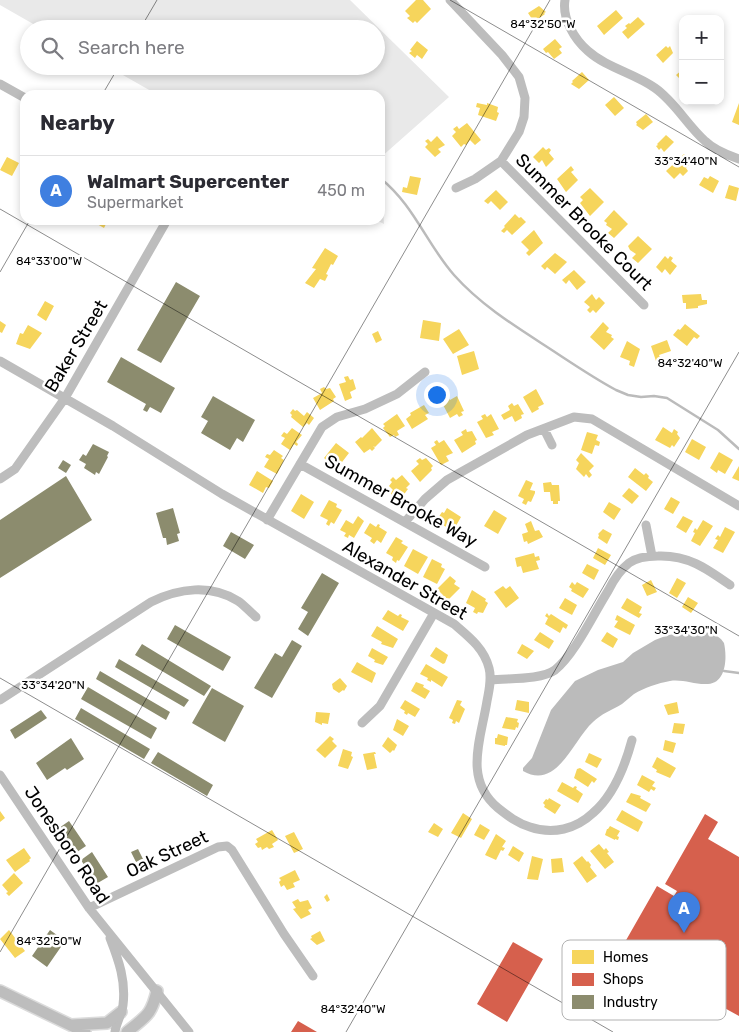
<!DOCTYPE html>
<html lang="en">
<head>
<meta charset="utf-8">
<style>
  :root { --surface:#fff; --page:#f2f2f3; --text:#2b2b33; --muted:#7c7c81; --line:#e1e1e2; --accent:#d93025 }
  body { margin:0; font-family:Rubik,sans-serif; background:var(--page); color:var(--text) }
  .controls { position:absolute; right:15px; top:15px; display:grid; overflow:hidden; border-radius:10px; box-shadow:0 2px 8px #0003 }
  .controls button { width:45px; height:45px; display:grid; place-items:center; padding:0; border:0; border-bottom:1px solid var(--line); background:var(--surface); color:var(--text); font:25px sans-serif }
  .you { position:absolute; left:436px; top:394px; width:18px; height:18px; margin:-12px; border:4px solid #fff; border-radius:50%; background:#1a73e8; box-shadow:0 0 0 8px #1a73e833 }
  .badge { display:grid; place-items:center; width:32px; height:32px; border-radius:50%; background:var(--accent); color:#fff; font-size:16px; font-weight:700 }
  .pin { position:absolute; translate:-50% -41px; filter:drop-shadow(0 1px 2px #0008) }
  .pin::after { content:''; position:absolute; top:26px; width:18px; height:15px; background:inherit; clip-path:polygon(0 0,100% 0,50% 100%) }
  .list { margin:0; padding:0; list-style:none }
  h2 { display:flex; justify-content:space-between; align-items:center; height:65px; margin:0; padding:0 20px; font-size:21px }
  h2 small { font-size:16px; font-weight:400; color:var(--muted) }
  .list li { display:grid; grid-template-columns:32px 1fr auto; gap:15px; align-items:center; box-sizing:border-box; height:70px; padding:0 20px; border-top:1px solid var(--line) }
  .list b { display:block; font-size:19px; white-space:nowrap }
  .list p { margin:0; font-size:16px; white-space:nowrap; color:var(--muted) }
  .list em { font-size:16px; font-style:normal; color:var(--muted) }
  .icon { flex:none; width:28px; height:28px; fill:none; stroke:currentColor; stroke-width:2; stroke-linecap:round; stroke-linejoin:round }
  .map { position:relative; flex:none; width:739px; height:1032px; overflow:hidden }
  .search { position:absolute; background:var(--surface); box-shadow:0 2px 8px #0003; left:20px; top:20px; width:365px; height:55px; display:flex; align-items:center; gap:12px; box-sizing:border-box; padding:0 18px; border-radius:28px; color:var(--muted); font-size:19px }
  .panel { position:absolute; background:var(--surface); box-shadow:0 2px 8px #0003; left:20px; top:90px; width:365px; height:135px; border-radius:15px }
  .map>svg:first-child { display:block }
</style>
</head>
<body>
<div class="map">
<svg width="739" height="1032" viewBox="0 0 739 1032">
  <rect width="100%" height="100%" fill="#fff"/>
  <path fill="#e9e9e9" d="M0,0H350L449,97L380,158V95H158L107,66H376V29H42L0,5Z
    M380,158L384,224L376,220H380Z"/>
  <path fill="#bbb" d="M694,632C706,632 717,632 724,643C727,656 727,683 708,684C695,685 683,679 670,681C658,683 644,688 634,694C630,697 626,701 622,704C612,710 601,714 593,722C573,740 557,791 523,771V768L532,758L551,710L575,681L598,670L623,662L633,653L655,640L668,635Z"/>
  <path fill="#f6d55c" d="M416,0H423L431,9L417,23L415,21L413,23L407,18L410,16L405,11Z
    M539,6L546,12L544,13L545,14L534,22L528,13Z
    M616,10L623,18L604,35L597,26Z
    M638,17L645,24L628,39L622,32L627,28L625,26L629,23L630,24Z
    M555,39L562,47L559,49L562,53L554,59L548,52L546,53L543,49Z
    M417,41L428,50L422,59L417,55L415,58L409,53L412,51L410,50Z
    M666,46L668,48L670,46L673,53L663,63L656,55Z
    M683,64V82L676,75L683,69L680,67Z
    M582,72L589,80L579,89L571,84L573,82L572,81Z
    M614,97L624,108L615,116L605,105Z
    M477,103L487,105V103L498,107L497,112L499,113L496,121L478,115L480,108L476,107Z
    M739,103V125L732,122Z
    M646,114L653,122L643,130L636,125L637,124L636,122Z
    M467,123L481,140L475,145L470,140L466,145L464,144L461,147L452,136L456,132L453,129L457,126L459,129Z
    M666,135L674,142L664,152L661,148L659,150L656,146L658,145L657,144Z
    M437,136L445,145L438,149L441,152L435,157L425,147L428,144L425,141L428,139L431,142Z
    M543,147L546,150L549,148L551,150L549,153L554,159L546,167L542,160L539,163L533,157Z
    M684,154L691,163L686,168L688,171L683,176L680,173L674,179L666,171Z
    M7,157L19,163L12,176L0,170Z
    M571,166L574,170L571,172L578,180L566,192L557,179Z
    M410,176L421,178L417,195L402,192L403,187L407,188Z
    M710,176L719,181L713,193L699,185L704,177L708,179Z
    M729,185L739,188L736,201L725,198Z
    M590,188L604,202L590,216L580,203L583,200L580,197Z
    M496,190L508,202L500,210L491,201L488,204L484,201Z
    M614,210L628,224L614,238L608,233L612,229L606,225L607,223L604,221Z
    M515,214L519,218L521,217L526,222L512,235L507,230L504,233L501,231L505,227L504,226Z
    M90,220H108L104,228Z
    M534,230L543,243L529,256L526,253L529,250L521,242Z
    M638,236L652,249L638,263L632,258L636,254L630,250L628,246Z
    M325,248L338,256L333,265L331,264L326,274L328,275L325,281L320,279L314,288L305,283L316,269L312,268Z
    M555,253L567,262L555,274L547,267L545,270L541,266Z
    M665,256L668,259L670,256L673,258L671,261L677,266L670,275L665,269L662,273L656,267Z
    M574,270L586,282L577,290L569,280L566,284L562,280Z
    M592,294L596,300L599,297L605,303L596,313L593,310L590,313L587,310L590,307L584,302Z
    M701,294L702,300H707V304L698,306V308L686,309V303H683L682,295Z
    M45,301L54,306L46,321L37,315Z
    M423,320L441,323L439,341L420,338Z
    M0,321L6,325L2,333L0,332Z
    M603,322L609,328L606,332L612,335L611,337L614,339L604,350L590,337Z
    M685,324L700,336L697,339L694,337L687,346L673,335L678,329L680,330Z
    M28,325L42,333L30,349L16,344L20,333L23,334Z
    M459,329L469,345L453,354L443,339Z
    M378,331L382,340L376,343L372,334Z
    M667,340L671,351L659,355L661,360L656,361L651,346Z
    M627,341L640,349L634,367L629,365L630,361L620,357Z
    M474,351L479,369L462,375L457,356Z
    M348,376L350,380L353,379L356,389L350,392L352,398L345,401L339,384L346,382L344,377Z
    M324,387L326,389L330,388L336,397L333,399L334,401L320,410L313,398L322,393L320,389Z
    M536,389L544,404L538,407L539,409L532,413L523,397Z
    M457,396L464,411L461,412L463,415L459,417L457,414L450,418L441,401L448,397L450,400Z
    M512,403L514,406L518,404L524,414L521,415L522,418L515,422L512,416L504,420L501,415L510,410L508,406Z
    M424,405L429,413L425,415L428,419L412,429L406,419L411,415L410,413Z
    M293,409L295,411L297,410L304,416L307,412L314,418L309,425L307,423L303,427L291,417L292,415L290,413Z
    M397,414L405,426L397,431L399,435L395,437L394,435L390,437L383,428L385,426L383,424Z
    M485,414L487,417L491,414L499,429L492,432L494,435L486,438L477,422L483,419L481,416Z
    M663,427L672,433L674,429L678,432L677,434L680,438L674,447L672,445L670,448L655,440Z
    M292,428L302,435L296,442L298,444L297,446L294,444L290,450L281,444L285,438L281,436L284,432L287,434Z
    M372,428L382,440L375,447L373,446L375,448L372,451L370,449L364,453L355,442L361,437L362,438Z
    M466,429L467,432L472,431L477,440L475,441L476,444L462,453L454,440L463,435L461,432Z
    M587,432L598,435L596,440L600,442L599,446L595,445L592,454L581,450Z
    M692,439L706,447L699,460L685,452Z
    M437,440L439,443L444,440L453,453L446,456L449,461L441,465L431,448L436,445L434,442Z
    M336,443L349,453L339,466L333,461L331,464L324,458Z
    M274,450L283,456L281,458L284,460L277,474L264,467L269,459L265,457L267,454L270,455Z
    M719,452L733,460L725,474L718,470L717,473L710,468Z
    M581,453L594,466L589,471L592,475L589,478L586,474L584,477L576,469L579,463L576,460Z
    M420,458L422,460L426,458L433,466L431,468L432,470L420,482L411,471L419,464L416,461Z
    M739,466V481L732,478Z
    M635,468L644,475L646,473L649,476L648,478L653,482L646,491L628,477Z
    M257,471L273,481L269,488L266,487L263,493L249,485Z
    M402,475L410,484L406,488L408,489L405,493L397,500L390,493L393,490L389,486L392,482L390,480L393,477L396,480Z
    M526,480L533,483L530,490L535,491V493L531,502L528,501L526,505L522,503L524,499L518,496Z
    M551,482L552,485H559L560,501H558V504H553V501H551L550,492H544L543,483Z
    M629,488L639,496L632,504L622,496Z
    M301,494L314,502L304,519L291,511Z
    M671,497L680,502L673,514L664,509Z
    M329,500L337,504L336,507L342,510L334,524L331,522L329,526L326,524L328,520L320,516Z
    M609,502L621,509L614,520L603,512Z
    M447,508L461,517L453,531L436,521L442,512L444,513Z
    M494,510L507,518L498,534L484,526Z
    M358,516L364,521L354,538L349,535L348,538L344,536L346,533L340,530L346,520L353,524Z
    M683,516L693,521L686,533L676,527Z
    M703,520L713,526L700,546L691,541L695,533L693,532L695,528L697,530Z
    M531,521L535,531L539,530L543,537L528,544L527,541L524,542L522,534L528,532L525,524Z
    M370,523L376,527L378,524L380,525L379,527L387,532L381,543L377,540L374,544L370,541L372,538L364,533Z
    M725,527L735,532L723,553L713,548L718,540L715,539L718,535L720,537Z
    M603,529L612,534L607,544L598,538L599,535L598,534Z
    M396,537L403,541L401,543L408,547L399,561L397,560L396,563L392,560L393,557L386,553Z
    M598,548L611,555L605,565L593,558Z
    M413,549L428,557L418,574L404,566Z
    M534,553L535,557L539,556L540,560L536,561L539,569L523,573L521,566L517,567L515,558Z
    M432,559L442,564L441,567L445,569L437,584L423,577Z
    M587,564L599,570L594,580L582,573Z
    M450,576L456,581L454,584L460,588L448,600L446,598L444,600L441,598L443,595L437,589Z
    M677,578L686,583L677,598L669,593Z
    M651,580L657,592L647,596L642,585Z
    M572,582L575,585L577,582L589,589L583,598L571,591L572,589L569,587Z
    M503,586L506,589L510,586L519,598L506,608L494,592Z
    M472,590L486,599L485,601L488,603L483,613L478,612L477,614L473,612L475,608L466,603Z
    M688,597L698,603L691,613L682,607Z
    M565,598L577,605L572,615L559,608Z
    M627,598L642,607L639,613L642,614L639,618L621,608Z
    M388,610L398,616L400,614L402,615L401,617L409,621L403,631L382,619Z
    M547,613L549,616L551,614L568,625L566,629L563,627L560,633L545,624L548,618L545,616Z
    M617,615L635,625L630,635L614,627L618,621L615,620Z
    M377,626L398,639L393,648L381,644L382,642L371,636Z
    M540,632L554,641L549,649L534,640Z
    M607,632L618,639L613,648L601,641Z
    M522,644L534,651L527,659L517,653Z
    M436,647L448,655L445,663L443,664L430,656Z
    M372,648L388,657L383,665L374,662L375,660L368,656Z
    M357,662L376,673L372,683L351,672Z
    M426,664L448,677L442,687L431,680V682L427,680L428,678L420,674Z
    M340,678L347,686L344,691L343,690L339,693L333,689L332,684Z
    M416,682L424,685L423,687L430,691L425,699L411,691Z
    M405,700L420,709L415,717L408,713L407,715L404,713L405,711L400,708Z
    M457,700L462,701L460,705L465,709L459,723L456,721L455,724L452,723L453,720L449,718Z
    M517,700L529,702V713L515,710Z
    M677,702L679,713L668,715L664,705Z
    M316,712L330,713L328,724L322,723V725L315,722Z
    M506,717L518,719L517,722L519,723L518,728L516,727L515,730L502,728Z
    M397,719L409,726L403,736L393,730Z
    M674,723L685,724L683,734L672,733Z
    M498,734L508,737L507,745H505V746L495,744V738H497Z
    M330,736L334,739L332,741L337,746L325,758L316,750Z
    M388,737L397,745L394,751L393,750L390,753L382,746Z
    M665,740L676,743L673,753L663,750Z
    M343,749L352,752L351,756L353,757L348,769L338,766Z
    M375,752L376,754H374L377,768L367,770L363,754Z
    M589,753L602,759L597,768L585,762Z
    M657,757L676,768L670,778L656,772L657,770L652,767Z
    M580,768L597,779L594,783L592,781L588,787L574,778L577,769Z
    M642,775L655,782L652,786L656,788L654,791L651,789L649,792L637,785Z
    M562,782L573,788L575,786L577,787L576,789L583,794L578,803L557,791Z
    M631,793L641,796L640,798L651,804L646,812L626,802Z
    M549,798L561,805L555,814L544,807L545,805L543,803L546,799L548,800Z
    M622,810L643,822L638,832L616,820Z
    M0,811L5,818L0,822Z
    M463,813L472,819L461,838L451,833Z
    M434,823L443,829L438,837L428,832Z
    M480,824L490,830L484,840L474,835Z
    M610,826L620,831L617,836L619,837L618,840L615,839V840L605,835L607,829H608Z
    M272,830L278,840L272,844L274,847L269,849L267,847L262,850L261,847L258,848L255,844L258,842L256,839Z
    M294,832L303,849L294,853L285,836Z
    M496,834L506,841L502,847L505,848L503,851L501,850L496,860L485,855Z
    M599,844L604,850L606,848L609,852L607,853L614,862L605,869L590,851Z
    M513,846L524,853L519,862L508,855Z
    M24,848L31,858L29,860L30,861L15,872L6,860Z
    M532,856L543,859L538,880L527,879Z
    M582,856L587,862L588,861L591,865L590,867L597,876L587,883L573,863Z
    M562,858L564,872L552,873L551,859Z
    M295,870L300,880L293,883L295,887L287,890L284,885L281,887L279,882L281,880L279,878Z
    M14,873L23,883L9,896L6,893L8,892L2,885Z
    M327,894L330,900L327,902L324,897Z
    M298,899L300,902L308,900L312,908L308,910L311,914L301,919L293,909L296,908L292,902Z
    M9,930L25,951L15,958L0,939Z
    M320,931L325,941L317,945L310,939L312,938L311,936Z"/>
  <path fill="#d6604d" d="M705,814L718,822L708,839L739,857V1016L719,1005L715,1011L703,1004L707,997L686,986L674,1008L609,970L657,886L674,896L677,891L665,884Z
    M513,942L543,959L507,1022L477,1004Z
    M298,1021L317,1032H291Z"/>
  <path fill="#8c8c6e" d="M176,282L200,296L161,363L137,350Z
    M121,357L175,388L161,413L150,407L147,412L143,410L146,404L107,382Z
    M213,396L255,420L243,442L237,438L230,450L201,433L208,421L201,417Z
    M93,444L109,452L107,456L108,457L99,474L96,472L95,475L84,468L86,464L79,460L83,454L86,456Z
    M63,460L71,465L66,473L58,468Z
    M66,476L92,520L0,578V520Z
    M173,508L180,533L177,534L179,541L167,545L166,538H163L156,513Z
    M231,532L254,545L245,559L223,546Z
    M322,573L339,583L308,636L298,629L308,612L301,608Z
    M175,625L231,657L223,671L167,639Z
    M292,640L302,646L272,698L254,688L275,653L282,657Z
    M142,644L211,686L204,696L135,655Z
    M119,659L189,700L184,707L115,667Z
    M100,671L170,712L166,720L96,679Z
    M88,687L157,728L151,739L81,699Z
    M212,688L244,706L225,742L192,723Z
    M81,708L150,749L144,759L75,719Z
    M41,710L47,718L15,739L10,730Z
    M71,738L84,759L67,770L65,768L47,780L36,763Z
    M158,752L213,785L207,796L151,763Z
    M69,821L86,846L74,854L59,828Z
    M138,849L143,859L136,862L131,852Z
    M92,852L108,877L96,884L81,860Z
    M50,930L65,941L47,967L32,956Z"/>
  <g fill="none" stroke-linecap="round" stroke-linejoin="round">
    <path stroke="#bbb" stroke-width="2.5" d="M380,178C414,205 426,243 454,275C479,303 510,323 541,343C566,359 590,376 616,390L628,395L641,397L654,396L667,398L718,430L739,449
      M724,671L739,673"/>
    <g stroke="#dbdbdb" stroke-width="14">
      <path id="major" d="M0,991L85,1032
        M72,1025L107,1023L121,1012
        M127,1032C146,1016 151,1016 157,991"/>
    </g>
    <path stroke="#bdbdbd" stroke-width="9" d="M450,0L502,55L519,77L525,98L524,117L519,132L501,161L475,179L456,188
      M565,0C562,18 574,39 588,51C607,68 634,73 655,88C675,102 687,125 705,141C714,150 727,155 739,159
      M0,84L25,98
      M501,161L644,305
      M0,361L113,426L222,494L454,624C468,636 484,648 489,668C492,679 489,690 487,701C481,739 463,779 498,808C508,816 517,823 530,827C553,835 576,829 593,813C614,795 625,766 632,740
      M544,429L552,445
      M300,464L485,567
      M0,479L15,469L65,398L167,220
      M267,520L322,427L337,417L365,409L397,394L425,372
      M405,522L425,499L447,480L527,435L574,417L592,419L739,506
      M646,525L652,556
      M491,680C508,678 541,680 555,670C575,654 594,613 608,591C613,581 620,570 629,563C637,557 648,556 658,556C688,555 706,568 730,585
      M0,700L151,602C179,588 211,584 238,601C244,605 250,612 256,617
      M362,723L380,706L434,613
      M0,775L89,908L189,1032
      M89,908L218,847L227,846L232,850L284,934L313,976
      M110,938C119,961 126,981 123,1005C122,1014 116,1023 115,1032"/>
    <use href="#major" stroke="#bdbdbd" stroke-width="11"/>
  </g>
  <path fill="none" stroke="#000" stroke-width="1" stroke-opacity="0.45" d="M450,0L739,167M140,29L157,0M102,95L119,66M0,209L739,636M0,272L30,220M0,678L613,1032M0,952L550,0M346,1032L739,352"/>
  <g text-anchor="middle" stroke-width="5" stroke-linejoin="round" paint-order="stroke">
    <g font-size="18" fill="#000" stroke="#fff">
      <text transform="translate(584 222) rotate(45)" y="6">Summer Brooke Court</text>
      <text transform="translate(76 346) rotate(-59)" y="6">Baker Street</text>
      <text transform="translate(401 501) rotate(29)" y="6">Summer Brooke Way</text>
      <text transform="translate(405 580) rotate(30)" y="6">Alexander Street</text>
      <text transform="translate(67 845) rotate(56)" y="6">Jonesboro Road</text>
      <text transform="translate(167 854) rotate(-25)" y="6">Oak Street</text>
    </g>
  </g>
  <rect x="562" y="940" width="164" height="80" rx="8" fill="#fff" stroke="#b2b2b2" stroke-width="1"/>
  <rect x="572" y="950" width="22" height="14" fill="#f6d55c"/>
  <rect x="572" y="973" width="22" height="13" fill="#d6604d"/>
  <rect x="572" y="995" width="22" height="14" fill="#8c8c6e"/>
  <g font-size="14" fill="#000">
    <text x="603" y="962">Homes</text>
    <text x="603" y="984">Shops</text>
    <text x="603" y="1007">Industry</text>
  </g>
  <g font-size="12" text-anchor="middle" fill="#000" stroke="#fff" stroke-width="5" stroke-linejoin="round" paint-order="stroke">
    <text x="543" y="28">84°32'50"W</text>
    <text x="686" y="165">33°34'40"N</text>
    <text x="49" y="265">84°33'00"W</text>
    <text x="690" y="367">84°32'40"W</text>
    <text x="686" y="634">33°34'30"N</text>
    <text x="53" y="689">33°34'20"N</text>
    <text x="49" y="945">84°32'50"W</text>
    <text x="353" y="1013">84°32'40"W</text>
  </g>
</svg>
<div class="controls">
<button>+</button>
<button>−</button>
</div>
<div class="you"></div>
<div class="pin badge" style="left:684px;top:933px;background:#3f7fe0">A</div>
<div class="search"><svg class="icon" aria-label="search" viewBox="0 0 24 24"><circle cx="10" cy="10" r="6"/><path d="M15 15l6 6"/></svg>Search here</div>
<section class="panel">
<h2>Nearby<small></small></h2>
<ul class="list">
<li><span class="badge" style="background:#3f7fe0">A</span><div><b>Walmart Supercenter</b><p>Supermarket</p></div><em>450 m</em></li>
</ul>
</section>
</div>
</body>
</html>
